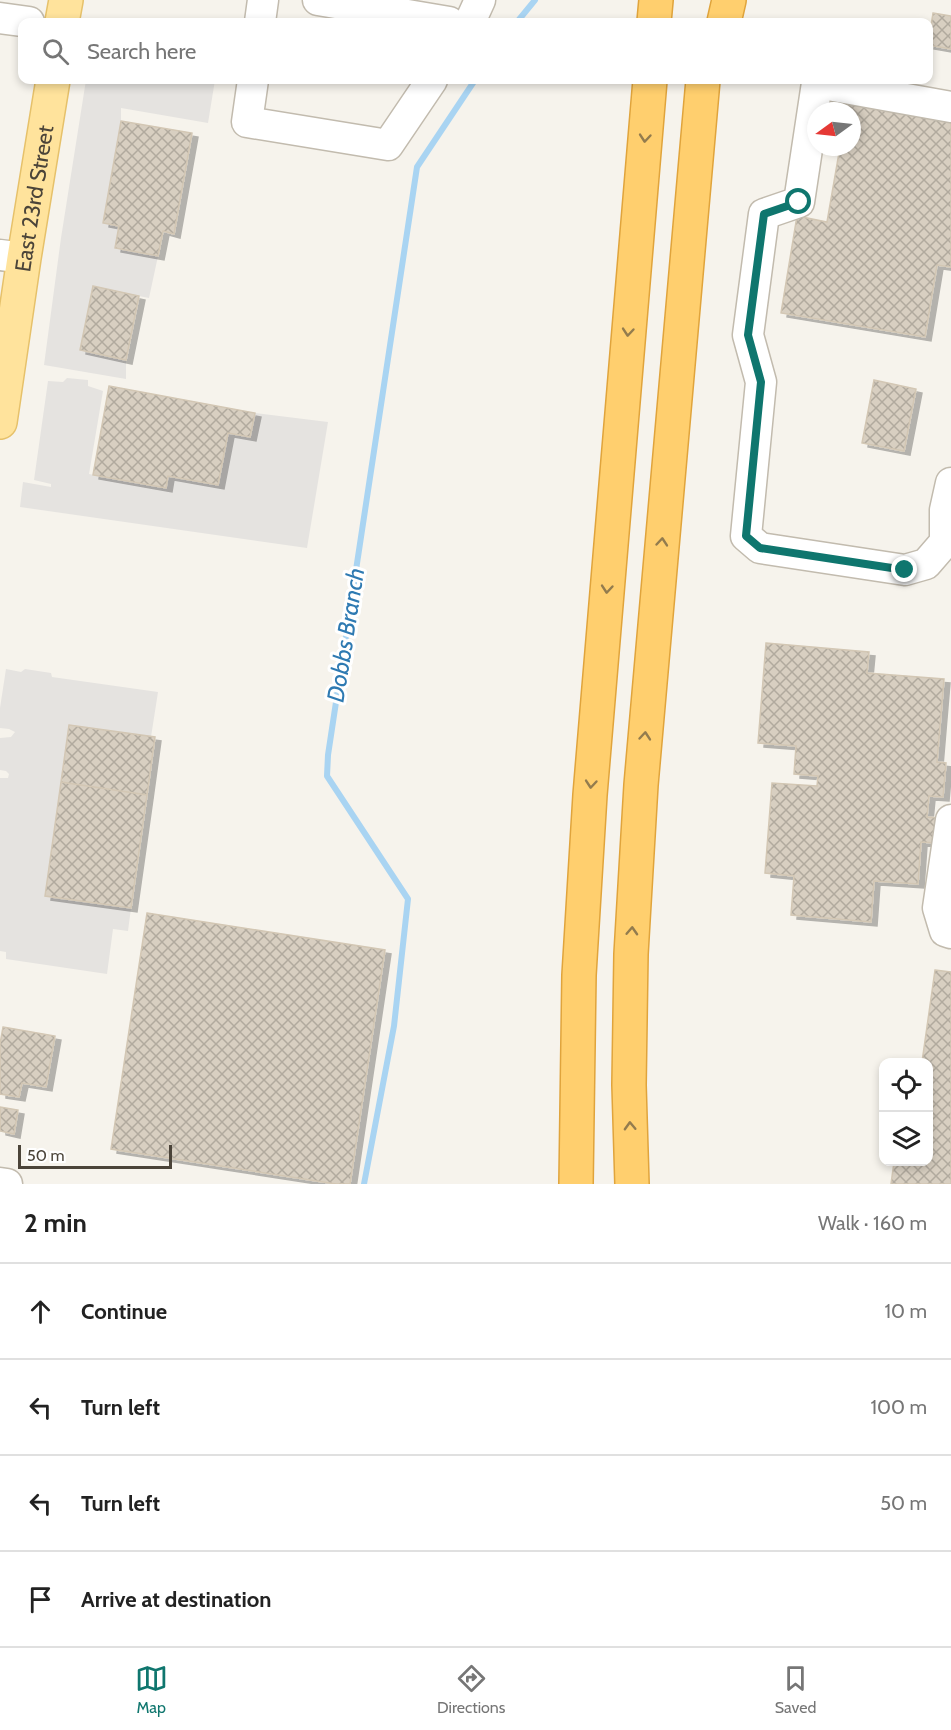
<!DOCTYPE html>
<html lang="en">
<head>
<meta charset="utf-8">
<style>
  :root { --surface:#fff; --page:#f2f2f2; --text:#222; --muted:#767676; --line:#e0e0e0; --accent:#0f766e }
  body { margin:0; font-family:Cabin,sans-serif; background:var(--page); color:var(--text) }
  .controls { position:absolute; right:18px; bottom:18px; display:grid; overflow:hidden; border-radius:12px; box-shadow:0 3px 9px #0003 }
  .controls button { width:54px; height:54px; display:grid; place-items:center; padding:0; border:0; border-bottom:2px solid var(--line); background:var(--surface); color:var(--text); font:30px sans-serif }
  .compass { position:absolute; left:807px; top:102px; width:54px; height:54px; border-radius:50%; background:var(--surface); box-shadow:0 3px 9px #0003; rotate:255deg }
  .scale { position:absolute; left:18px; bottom:15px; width:154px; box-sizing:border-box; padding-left:6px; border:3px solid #4b4439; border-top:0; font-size:16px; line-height:21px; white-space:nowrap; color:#4b4439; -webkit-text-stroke:4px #fff; paint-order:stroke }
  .stop { position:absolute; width:18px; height:18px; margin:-14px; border:4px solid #0f766e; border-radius:50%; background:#fff }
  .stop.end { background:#0f766e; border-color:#fff; box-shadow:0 2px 6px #0008 }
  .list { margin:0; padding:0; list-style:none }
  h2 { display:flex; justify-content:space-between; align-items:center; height:78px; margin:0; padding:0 24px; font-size:26px }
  h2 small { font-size:20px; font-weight:400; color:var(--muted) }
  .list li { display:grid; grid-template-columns:39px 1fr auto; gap:18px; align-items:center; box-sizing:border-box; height:96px; padding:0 24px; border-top:2px solid var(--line) }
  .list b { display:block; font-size:22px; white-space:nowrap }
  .list em { font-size:20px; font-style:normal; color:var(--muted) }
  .icon { flex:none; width:33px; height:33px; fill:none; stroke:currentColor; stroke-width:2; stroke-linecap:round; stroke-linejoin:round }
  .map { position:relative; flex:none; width:951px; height:1184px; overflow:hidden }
  .search { position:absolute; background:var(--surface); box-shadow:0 3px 9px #0003; left:18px; right:18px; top:18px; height:66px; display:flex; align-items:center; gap:15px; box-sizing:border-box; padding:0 21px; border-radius:12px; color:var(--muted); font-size:22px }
  .sheet { height:462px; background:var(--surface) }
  nav { display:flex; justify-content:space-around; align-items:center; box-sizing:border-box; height:84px; border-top:2px solid var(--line); background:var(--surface); font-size:16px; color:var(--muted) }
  nav a { display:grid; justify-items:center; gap:3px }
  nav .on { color:var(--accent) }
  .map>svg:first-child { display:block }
</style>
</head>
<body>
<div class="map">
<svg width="951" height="1184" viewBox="0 0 951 1184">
  <defs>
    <pattern id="building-cross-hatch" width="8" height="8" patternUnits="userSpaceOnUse" patternTransform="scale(1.5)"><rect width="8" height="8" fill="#d8cfc1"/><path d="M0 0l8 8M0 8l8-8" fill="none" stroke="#b1aa9e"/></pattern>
    <filter id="shadow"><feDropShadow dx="6" dy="4" stdDeviation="0" flood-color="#0004"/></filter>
  </defs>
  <rect width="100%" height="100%" fill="#f6f3ec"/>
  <path fill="#e5e3e0" d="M86,80H215L208,123L121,108V121L103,222L119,226L158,256L149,298L93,287L80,350L126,360V379L44,365L61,238Z
    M67,378L88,380V386L103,391L89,474L166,488L168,476L218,485L228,433L250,437L255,413L328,422L307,548L20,507L23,482L51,487V484L34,480L48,381L63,382Z
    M6,669L21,672L25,669L51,673L52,677L158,692L151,737L46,896L131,908L128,931L113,929L107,974L6,959V952L0,951V778H8L9,774L6,771L0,770V738L11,737L15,732L9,729L0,728V708Z"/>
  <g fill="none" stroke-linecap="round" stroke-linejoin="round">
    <path stroke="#a9d4f2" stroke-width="6" d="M517,22L535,0
      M364,1184L394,1026L408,899L327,776L328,755L417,167L475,80"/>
  </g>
  <path fill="url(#building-cross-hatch)" stroke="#d3c7b4" stroke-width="1.5" filter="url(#shadow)" d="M933,13L951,16V49L928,45Z
    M847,103L951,120V267L937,265L925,337L781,313L797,216L827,222L840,147H852V111H846Z
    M121,121L192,133L174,234L163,231L158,256L115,248L119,226L103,223Z
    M93,286L139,296L126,360L80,350Z
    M874,380L916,389L904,451L862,443Z
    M109,386L255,413L250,437L228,433L218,485L168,476L166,488L93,475Z
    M766,643L869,652L867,673L944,679L937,762L946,763L943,797L929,796L927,817L939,818L937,843L921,842L918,884L874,881L871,922L791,915L794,876L765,873L772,783L817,786L818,776L794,774L796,746L758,743Z
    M69,725L155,737L147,795L61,782Z
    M61,782L147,795L131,908L45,896Z
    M147,913L385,950L350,1184H336L111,1149Z
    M935,970L951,972V1184H891L894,1162H928V1062H922Z
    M3,1027L55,1036L46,1087L22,1083L19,1097L0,1094V1044Z
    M0,1107L18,1110L14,1134L0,1131Z"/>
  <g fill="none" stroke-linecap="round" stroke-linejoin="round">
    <g stroke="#c2bbae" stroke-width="33">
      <path id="minor" d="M318,0L449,22
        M0,18L29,22
        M260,22L263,0
        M470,22L480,0
        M253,80L247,122L388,145L432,80
        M0,255L24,258
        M951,483L945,510V542L951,543
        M945,542L926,564L905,570L760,548L746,536L761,382L748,335L764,214L799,202L817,83L951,107
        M951,820L938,908L945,931L951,933
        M0,1183L7,1184"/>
    </g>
    <g stroke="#e6c16a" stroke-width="36">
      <g id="major">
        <path d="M62,22L66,0"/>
        <path id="s1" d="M0,422L24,258L53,80"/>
      </g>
    </g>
    <g stroke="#e0a43c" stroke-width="36">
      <path id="highway" d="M654,22L656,0
        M724,22L729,0
        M576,1184L579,975L590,795L650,80
        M632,1184L629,1085L631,954L641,785L703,80"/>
    </g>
    <use href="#minor" stroke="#fff" stroke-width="30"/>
    <use href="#major" stroke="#ffe39c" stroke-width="33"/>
    <use href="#highway" stroke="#ffcf6e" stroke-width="33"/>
  </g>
  <defs><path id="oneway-chevron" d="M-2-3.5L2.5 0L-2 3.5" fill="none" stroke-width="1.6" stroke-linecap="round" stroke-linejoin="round" transform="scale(1.5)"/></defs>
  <g stroke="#937c4e">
    <use href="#oneway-chevron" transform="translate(645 138) rotate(95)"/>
    <use href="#oneway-chevron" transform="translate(628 332) rotate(95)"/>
    <use href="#oneway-chevron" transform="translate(662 542) rotate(-85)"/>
    <use href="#oneway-chevron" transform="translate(607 589) rotate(95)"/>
    <use href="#oneway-chevron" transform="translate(645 736) rotate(-85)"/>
    <use href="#oneway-chevron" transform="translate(591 784) rotate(95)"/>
    <use href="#oneway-chevron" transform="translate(632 931) rotate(-87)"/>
    <use href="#oneway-chevron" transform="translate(630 1126) rotate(-92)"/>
  </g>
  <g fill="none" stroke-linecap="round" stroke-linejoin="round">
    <path stroke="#0f766e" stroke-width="8" d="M799,202L764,214L748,335L761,382L746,536L760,548L905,570"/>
  </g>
  <g text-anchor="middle" stroke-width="6" stroke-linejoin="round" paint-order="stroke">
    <g font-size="22" fill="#4b4439" stroke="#fff">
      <text dy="8" stroke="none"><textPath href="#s1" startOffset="226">East 23rd Street</textPath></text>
    </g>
    <g font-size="24" font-style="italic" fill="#2e7ab2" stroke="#fff">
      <text transform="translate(346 635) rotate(-81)" y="8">Dobbs Branch</text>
    </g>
  </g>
</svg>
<div class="controls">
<button><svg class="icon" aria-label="locate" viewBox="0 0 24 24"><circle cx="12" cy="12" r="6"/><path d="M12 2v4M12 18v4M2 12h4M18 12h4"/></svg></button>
<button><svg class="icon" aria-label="layers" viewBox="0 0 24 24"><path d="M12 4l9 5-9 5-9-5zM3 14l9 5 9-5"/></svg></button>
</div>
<svg class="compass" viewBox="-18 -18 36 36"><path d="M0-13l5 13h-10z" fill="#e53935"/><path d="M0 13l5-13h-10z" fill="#767676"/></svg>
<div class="scale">50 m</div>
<div class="stop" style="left:799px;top:202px"></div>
<div class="stop end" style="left:905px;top:570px"></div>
<div class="search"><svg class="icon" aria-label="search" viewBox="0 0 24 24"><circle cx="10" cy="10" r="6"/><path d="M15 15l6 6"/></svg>Search here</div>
</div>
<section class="sheet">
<h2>2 min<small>Walk · 160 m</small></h2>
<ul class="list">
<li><svg class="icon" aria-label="ahead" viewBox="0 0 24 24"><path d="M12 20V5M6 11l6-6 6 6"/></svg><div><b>Continue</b></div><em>10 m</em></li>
<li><svg class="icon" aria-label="left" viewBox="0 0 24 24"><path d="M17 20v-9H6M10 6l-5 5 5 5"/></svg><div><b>Turn left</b></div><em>100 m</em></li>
<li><svg class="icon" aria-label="left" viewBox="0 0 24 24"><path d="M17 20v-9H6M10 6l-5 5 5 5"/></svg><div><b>Turn left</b></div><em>50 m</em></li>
<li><svg class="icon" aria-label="arrive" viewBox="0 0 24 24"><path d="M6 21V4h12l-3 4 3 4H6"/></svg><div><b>Arrive at destination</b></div></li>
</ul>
</section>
<nav>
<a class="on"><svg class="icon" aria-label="map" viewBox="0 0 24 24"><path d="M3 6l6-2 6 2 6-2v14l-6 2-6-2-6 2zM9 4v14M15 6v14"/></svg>Map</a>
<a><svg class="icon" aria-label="directions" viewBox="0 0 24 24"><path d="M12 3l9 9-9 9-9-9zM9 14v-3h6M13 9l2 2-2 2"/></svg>Directions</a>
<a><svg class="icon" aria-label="saved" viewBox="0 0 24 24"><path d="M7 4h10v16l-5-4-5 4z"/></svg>Saved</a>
</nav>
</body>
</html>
